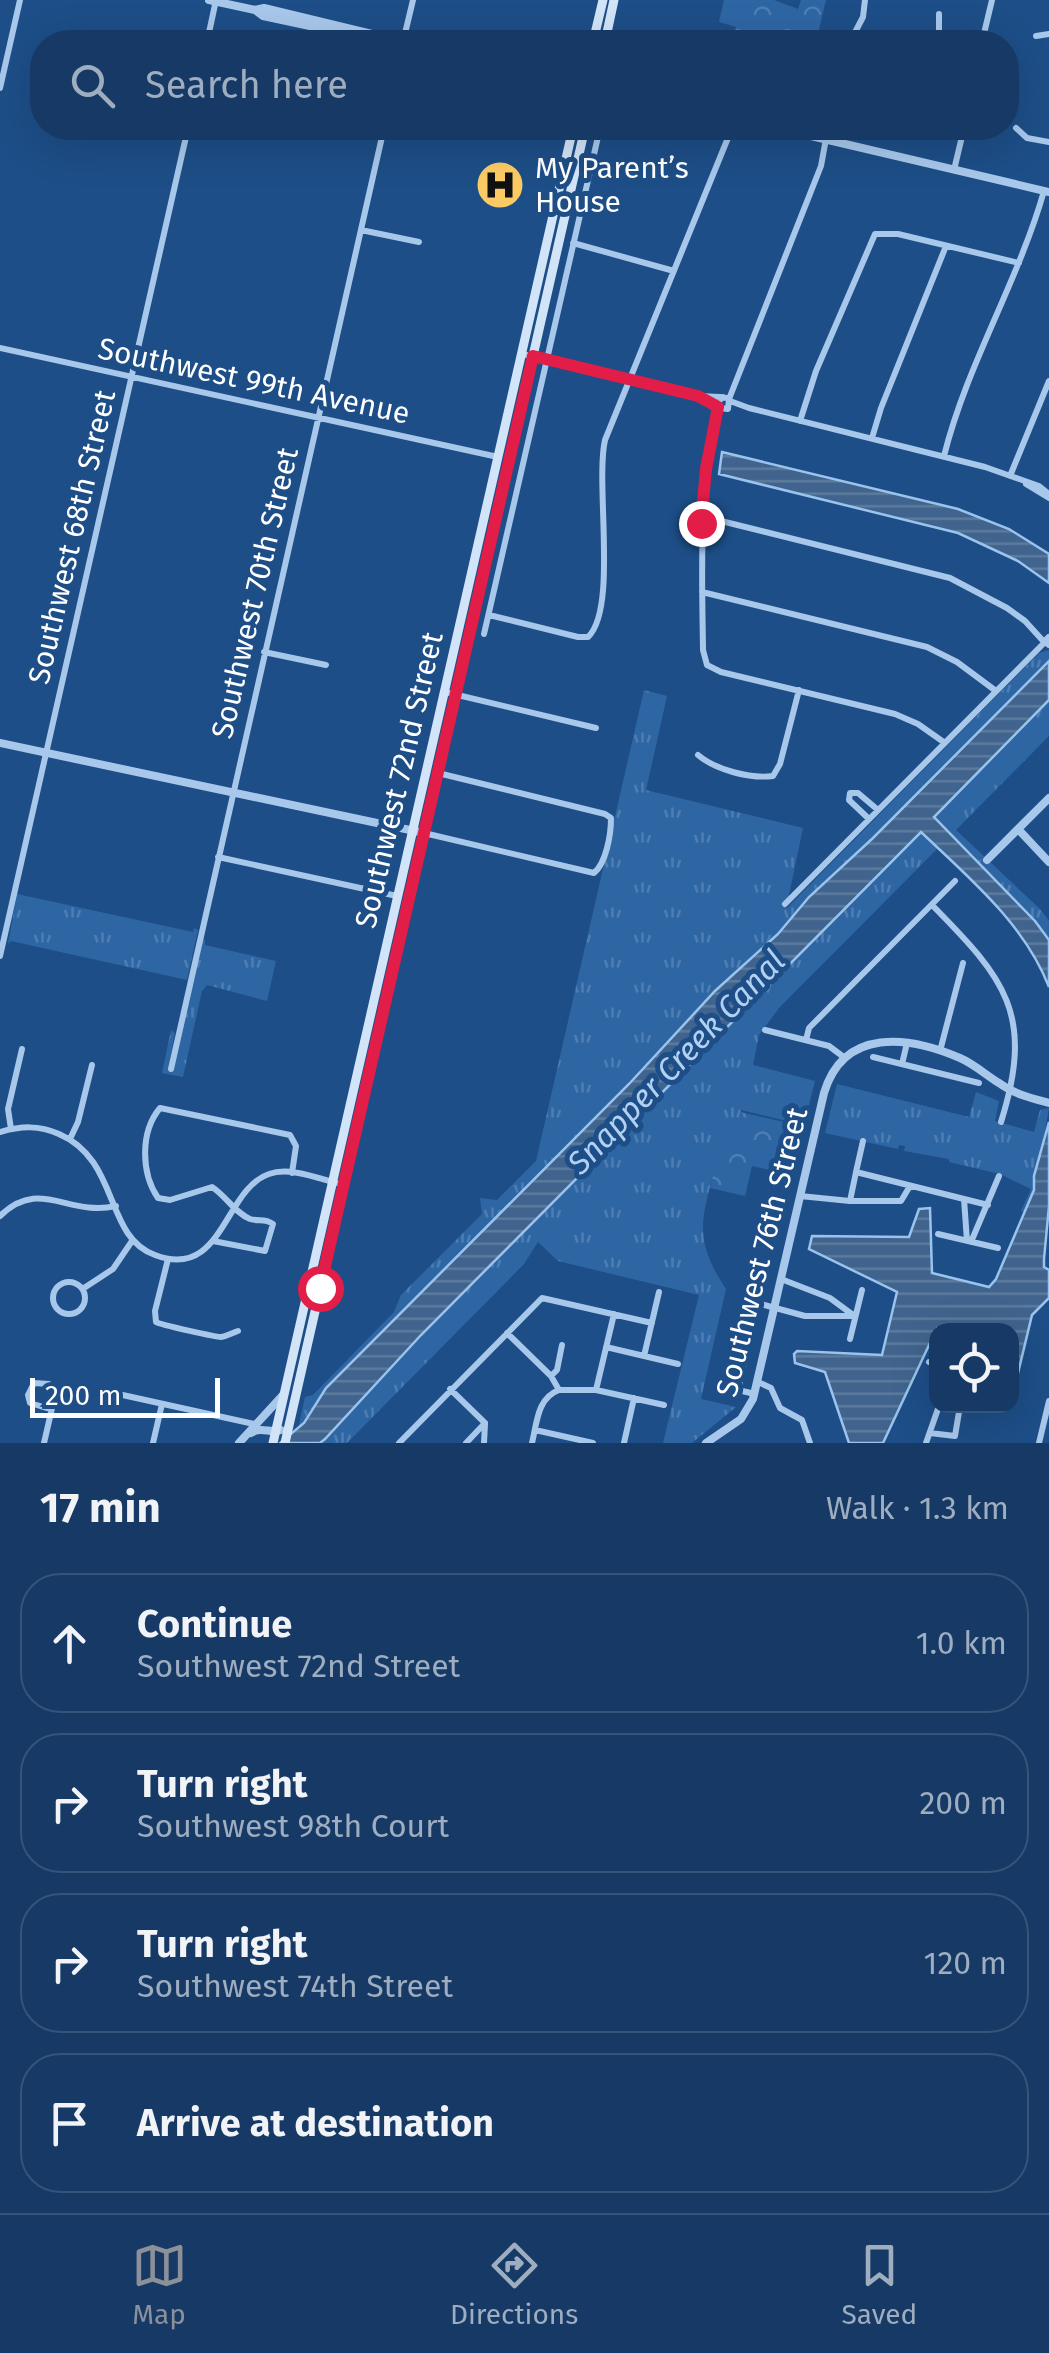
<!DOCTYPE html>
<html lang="en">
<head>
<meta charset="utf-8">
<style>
  :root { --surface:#163a65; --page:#1f416b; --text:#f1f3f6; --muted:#9eadbf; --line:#355479; --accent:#8c9099 }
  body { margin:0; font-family:"Fira Sans",sans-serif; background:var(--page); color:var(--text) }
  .controls { position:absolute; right:30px; bottom:30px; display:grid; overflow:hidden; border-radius:20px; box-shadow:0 10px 40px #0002 }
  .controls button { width:90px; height:90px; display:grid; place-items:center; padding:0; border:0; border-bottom:2px solid var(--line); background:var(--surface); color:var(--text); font:50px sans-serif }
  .scale { position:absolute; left:30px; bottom:25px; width:190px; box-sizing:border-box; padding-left:10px; border:5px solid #fff; border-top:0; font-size:28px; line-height:35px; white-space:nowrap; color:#fff; -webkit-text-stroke:8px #1d4e87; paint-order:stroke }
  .stop { position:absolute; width:30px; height:30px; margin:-22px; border:8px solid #e11d48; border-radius:50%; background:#fff }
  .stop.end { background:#e11d48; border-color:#fff; box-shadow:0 2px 10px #0008 }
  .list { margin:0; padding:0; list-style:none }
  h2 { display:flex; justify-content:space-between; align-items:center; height:130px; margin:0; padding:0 40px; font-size:42px }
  h2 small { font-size:32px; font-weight:400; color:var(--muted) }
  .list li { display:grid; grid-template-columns:65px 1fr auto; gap:30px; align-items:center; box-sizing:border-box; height:140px; margin:0 20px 20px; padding:0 20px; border:2px solid var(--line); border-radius:40px }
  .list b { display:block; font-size:38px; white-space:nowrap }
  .list p { margin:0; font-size:32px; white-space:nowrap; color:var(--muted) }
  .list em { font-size:32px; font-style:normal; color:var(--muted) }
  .icon { flex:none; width:55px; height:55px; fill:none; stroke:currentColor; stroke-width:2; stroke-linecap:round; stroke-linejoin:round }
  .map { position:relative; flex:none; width:1049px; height:1443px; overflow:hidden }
  .search { position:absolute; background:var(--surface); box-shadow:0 10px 40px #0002; left:30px; right:30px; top:30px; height:110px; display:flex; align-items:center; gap:25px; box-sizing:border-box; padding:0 35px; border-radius:40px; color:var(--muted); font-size:38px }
  .sheet { height:770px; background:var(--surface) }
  nav { display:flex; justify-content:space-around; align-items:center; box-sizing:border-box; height:140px; border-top:2px solid var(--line); background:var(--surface); font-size:28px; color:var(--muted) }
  nav a { display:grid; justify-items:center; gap:5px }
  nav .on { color:var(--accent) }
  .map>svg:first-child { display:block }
</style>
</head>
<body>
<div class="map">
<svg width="1049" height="1443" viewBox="0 0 1049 1443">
  <defs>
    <pattern id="grass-tufts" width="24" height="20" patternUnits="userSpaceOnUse" patternTransform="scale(2.5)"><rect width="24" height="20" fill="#2e66a4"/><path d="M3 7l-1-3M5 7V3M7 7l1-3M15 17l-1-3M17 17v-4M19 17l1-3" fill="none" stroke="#4d7db2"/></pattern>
    <pattern id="park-crowns" width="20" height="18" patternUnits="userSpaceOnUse" patternTransform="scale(2.5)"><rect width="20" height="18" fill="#2e66a4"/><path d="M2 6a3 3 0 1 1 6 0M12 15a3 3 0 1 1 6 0" fill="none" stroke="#4d7db2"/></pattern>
    <pattern id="water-rules" width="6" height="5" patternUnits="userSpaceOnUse" patternTransform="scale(2.5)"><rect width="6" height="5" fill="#40648d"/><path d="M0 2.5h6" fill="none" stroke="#5d7b9e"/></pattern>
  </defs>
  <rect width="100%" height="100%" fill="#1d4e87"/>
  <path fill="url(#grass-tufts)" d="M1049,650V661L874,838L808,898L801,911L778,934L716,991L629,1084L326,1388L298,1429L305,1397L313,1395L394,1312L401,1295L482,1214L480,1198L497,1200L536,1161L644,690L667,696L646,790L803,828L786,909L1039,653Z
    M1049,700V736L956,830L1041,910L1049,921V940L1035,921L934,817Z
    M921,831L931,844L938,848L779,1008L759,1035L753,1065L815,1081L804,1125L741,1110L730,1160L717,1158C704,1216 690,1235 726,1289L701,1399L736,1407L692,1443H663L699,1295L558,1261L538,1242L524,1264L347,1443H320L421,1335Z
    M17,894L193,932L194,928L198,930L187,980L11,941L8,944Z
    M205,939V945L276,961L267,1001L207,985L202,991L183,1077L162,1073L171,1030L175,1033L168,1068L202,940Z
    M837,1084L969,1117L976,1092L999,1101L995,1121L1034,1132L1040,1110L1049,1108L1034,1190L1024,1212L1021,1211L1031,1189L1000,1174L949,1162V1159L904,1151L905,1146L899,1145L898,1149L825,1133Z"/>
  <path fill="url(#park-crowns)" d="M724,0H774L798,9L801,0H826L816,42H732L736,27L719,22Z
    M740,1112L802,1126L791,1175L752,1166L745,1196L710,1188L717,1157L730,1159Z"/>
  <path fill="url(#water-rules)" stroke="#9ac3ed" stroke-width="2.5" d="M722,452L958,509L1009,529L1049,554V583L1018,561L958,533L719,474Z
    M1049,661V700L934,817L1035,921L1049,940V987C1024,923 968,877 921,832L421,1335L325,1439L320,1443H280L304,1423L326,1388L629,1084L715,991L778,934L809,897L873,838Z
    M1049,1122V1206L1044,1259V1267L1049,1270V1298L1032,1315L1012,1398V1330L937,1328L883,1443H849L825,1372L795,1363L794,1354L797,1351L882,1355L897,1292L809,1249L812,1236L909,1237L919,1209L930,1208L932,1273L989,1287L996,1279L1034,1190V1176Z"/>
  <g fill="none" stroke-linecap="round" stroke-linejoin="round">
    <path stroke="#a7c7eb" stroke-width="6" d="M939,14V42
      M1036,36L1049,34
      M207,42L216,0
      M403,42L413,0
      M850,42L863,17L865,0
      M982,42L992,0
      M0,88L20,0
      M1016,128L1027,138L1049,142
      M954,170L964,128
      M361,230L419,242
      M573,243L674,271
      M0,348L498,457
      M522,354L698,396L720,397
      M729,399L821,166L828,128
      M730,401L749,408L985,467L1039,486L1049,494
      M719,408L728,409L729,399L723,397L717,403L719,408C698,489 702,568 703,650L707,665L721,672L895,714L918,724L945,743
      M800,421L816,371L875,234H898L1019,263
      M872,438L881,408L946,246
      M944,456C967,364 1018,282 1044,191
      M1010,476L1049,381
      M1026,484L1049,498
      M701,516L950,578L1007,608L1025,621L1045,643
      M702,592L927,647L957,662L996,691
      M489,615L578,637H588C618,609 595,484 605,440L732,128
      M484,634L600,128
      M264,652L326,665
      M445,692L596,728
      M698,755C716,770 750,779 773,776L780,764L799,690
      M869,819L849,800L850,793H858L878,810
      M424,833L594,873C606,863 611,835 611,818L605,814L438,773
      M218,857L397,896
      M785,904L1045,642
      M932,905C1005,979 1035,1014 1001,1122
      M0,956L188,128
      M765,1030L829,1046L845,1058
      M806,1040L809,1028L955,881
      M940,1051L963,963
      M873,1057L979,1083
      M902,1064L907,1043
      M171,1069L384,128
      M11,1129L8,1109L22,1049
      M0,1132C21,1126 39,1125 59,1134C120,1160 104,1237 155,1255C223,1281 224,1189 269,1174C291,1166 322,1180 344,1185
      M70,1139L78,1122L92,1065
      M856,1172L863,1141
      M800,1196L850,1201L856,1172L988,1205
      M964,1199L967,1241
      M850,1201H901L910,1186
      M0,1216C40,1177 67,1217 116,1206
      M938,1234L998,1248
      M213,1241L265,1251L273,1224C264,1218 260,1222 250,1219C235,1213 226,1196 212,1187L170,1200L158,1198C141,1173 140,1132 160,1108L290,1135L296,1146L292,1173
      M971,1242L999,1176
      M168,1259L155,1311L156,1322C161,1325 216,1337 221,1337C227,1336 232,1333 238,1331
      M781,1279L830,1298L853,1315
      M53 1298a16 16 0 1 1 32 0a16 16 0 1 1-32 0Z
      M84,1288L113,1269L132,1241
      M507,1333L551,1376L559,1390H596L664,1405
      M850,1339L862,1290
      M606,1347L678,1364
      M644,1356L659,1292
      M929,1362L936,1365
      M551,1376L557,1370L562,1345
      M758,1382L771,1388L780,1408L802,1420L810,1443
      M450,1389L485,1423L466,1443
      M596,1390L614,1314
      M109,1392L254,1424
      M755,1394L738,1390L757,1303L805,1316H853
      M535,1430L593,1443
      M930,1433L955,1436L960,1406
      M44,1443L56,1391L49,1384L34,1383L28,1395L30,1403L50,1409
      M153,1443L162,1404
      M399,1443L542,1298L652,1323
      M484,1443L485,1424
      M532,1443C537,1423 537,1398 559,1390
      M624,1443L634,1398
      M926,1443L939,1406
      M1039,1443L1049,1401"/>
    <path stroke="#a7c7eb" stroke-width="8" d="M209,0L255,10L264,8L405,42
      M255,10L263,16L352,35L361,33
      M777,128L1049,192
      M1049,638L1046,641L1049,644
      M0,743L424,833
      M1018,829L1049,862
      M987,860L1049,798
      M251,1433C262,1426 270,1434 281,1430
      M239,1443L283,1395
      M706,1443L741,1419L753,1399L824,1093C844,1027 909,1036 960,1058C974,1064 986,1075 999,1083C1014,1094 1031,1098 1049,1103"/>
    <path stroke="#d2e4f8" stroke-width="9" d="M593,42L603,0
      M605,42L614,0
      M273,1443L573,128
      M285,1443L585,128"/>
  </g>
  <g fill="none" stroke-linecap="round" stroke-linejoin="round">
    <path stroke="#e11d48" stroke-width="12" d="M320,1288L533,356L698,396L718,407L706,469L701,523"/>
  </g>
  <defs>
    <g id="hospital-disc" transform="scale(2.5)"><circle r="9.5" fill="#facb65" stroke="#1d4e87"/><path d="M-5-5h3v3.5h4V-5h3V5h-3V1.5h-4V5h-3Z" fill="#111"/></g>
  </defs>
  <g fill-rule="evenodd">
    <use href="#hospital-disc" x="500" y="185"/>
  </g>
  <g text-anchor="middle" stroke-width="10" stroke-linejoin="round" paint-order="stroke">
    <g font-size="30" fill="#fff" stroke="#1d4e87" text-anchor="start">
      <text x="535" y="178">My Parent’s<tspan x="535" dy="34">House</tspan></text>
    </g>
    <g font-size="30" fill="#fff" stroke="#1d4e87">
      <text transform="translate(254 381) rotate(12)" y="10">Southwest 99th Avenue</text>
      <text transform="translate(72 537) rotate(-77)" y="10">Southwest 68th Street</text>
      <text transform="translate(255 593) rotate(-77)" y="10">Southwest 70th Street</text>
      <text transform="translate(399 780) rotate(-77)" y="10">Southwest 72nd Street</text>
      <text transform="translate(762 1252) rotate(-76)" y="10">Southwest 76th Street</text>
    </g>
    <g font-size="32" font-style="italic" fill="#b2d1f2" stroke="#1d4e87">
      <text transform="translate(676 1062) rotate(-46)" y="11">Snapper Creek Canal</text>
    </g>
  </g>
</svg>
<div class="controls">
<button><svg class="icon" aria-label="locate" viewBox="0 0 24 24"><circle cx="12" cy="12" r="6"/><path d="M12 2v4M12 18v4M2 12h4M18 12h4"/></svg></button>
</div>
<div class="scale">200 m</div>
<div class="stop" style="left:320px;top:1288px"></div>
<div class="stop end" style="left:701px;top:523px"></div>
<div class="search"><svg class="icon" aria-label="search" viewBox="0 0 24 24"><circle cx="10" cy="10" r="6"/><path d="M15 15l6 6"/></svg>Search here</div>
</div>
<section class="sheet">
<h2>17 min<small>Walk · 1.3 km</small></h2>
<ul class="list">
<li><svg class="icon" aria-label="ahead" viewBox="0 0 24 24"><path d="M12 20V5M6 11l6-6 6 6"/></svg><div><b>Continue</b><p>Southwest 72nd Street</p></div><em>1.0 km</em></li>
<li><svg class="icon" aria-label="right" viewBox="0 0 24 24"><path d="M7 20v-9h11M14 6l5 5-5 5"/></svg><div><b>Turn right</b><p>Southwest 98th Court</p></div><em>200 m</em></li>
<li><svg class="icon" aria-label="right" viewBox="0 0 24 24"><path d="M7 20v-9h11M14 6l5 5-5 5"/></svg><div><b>Turn right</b><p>Southwest 74th Street</p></div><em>120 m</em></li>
<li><svg class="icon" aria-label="arrive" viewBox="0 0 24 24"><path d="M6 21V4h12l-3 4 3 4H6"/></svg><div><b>Arrive at destination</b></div></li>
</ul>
</section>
<nav>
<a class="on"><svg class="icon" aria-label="map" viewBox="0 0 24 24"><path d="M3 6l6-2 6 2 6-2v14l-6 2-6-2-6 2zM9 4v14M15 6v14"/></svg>Map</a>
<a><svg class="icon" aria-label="directions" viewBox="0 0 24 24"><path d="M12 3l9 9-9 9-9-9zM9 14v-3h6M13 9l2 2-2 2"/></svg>Directions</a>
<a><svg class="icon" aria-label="saved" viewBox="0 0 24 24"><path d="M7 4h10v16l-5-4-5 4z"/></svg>Saved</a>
</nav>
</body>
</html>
